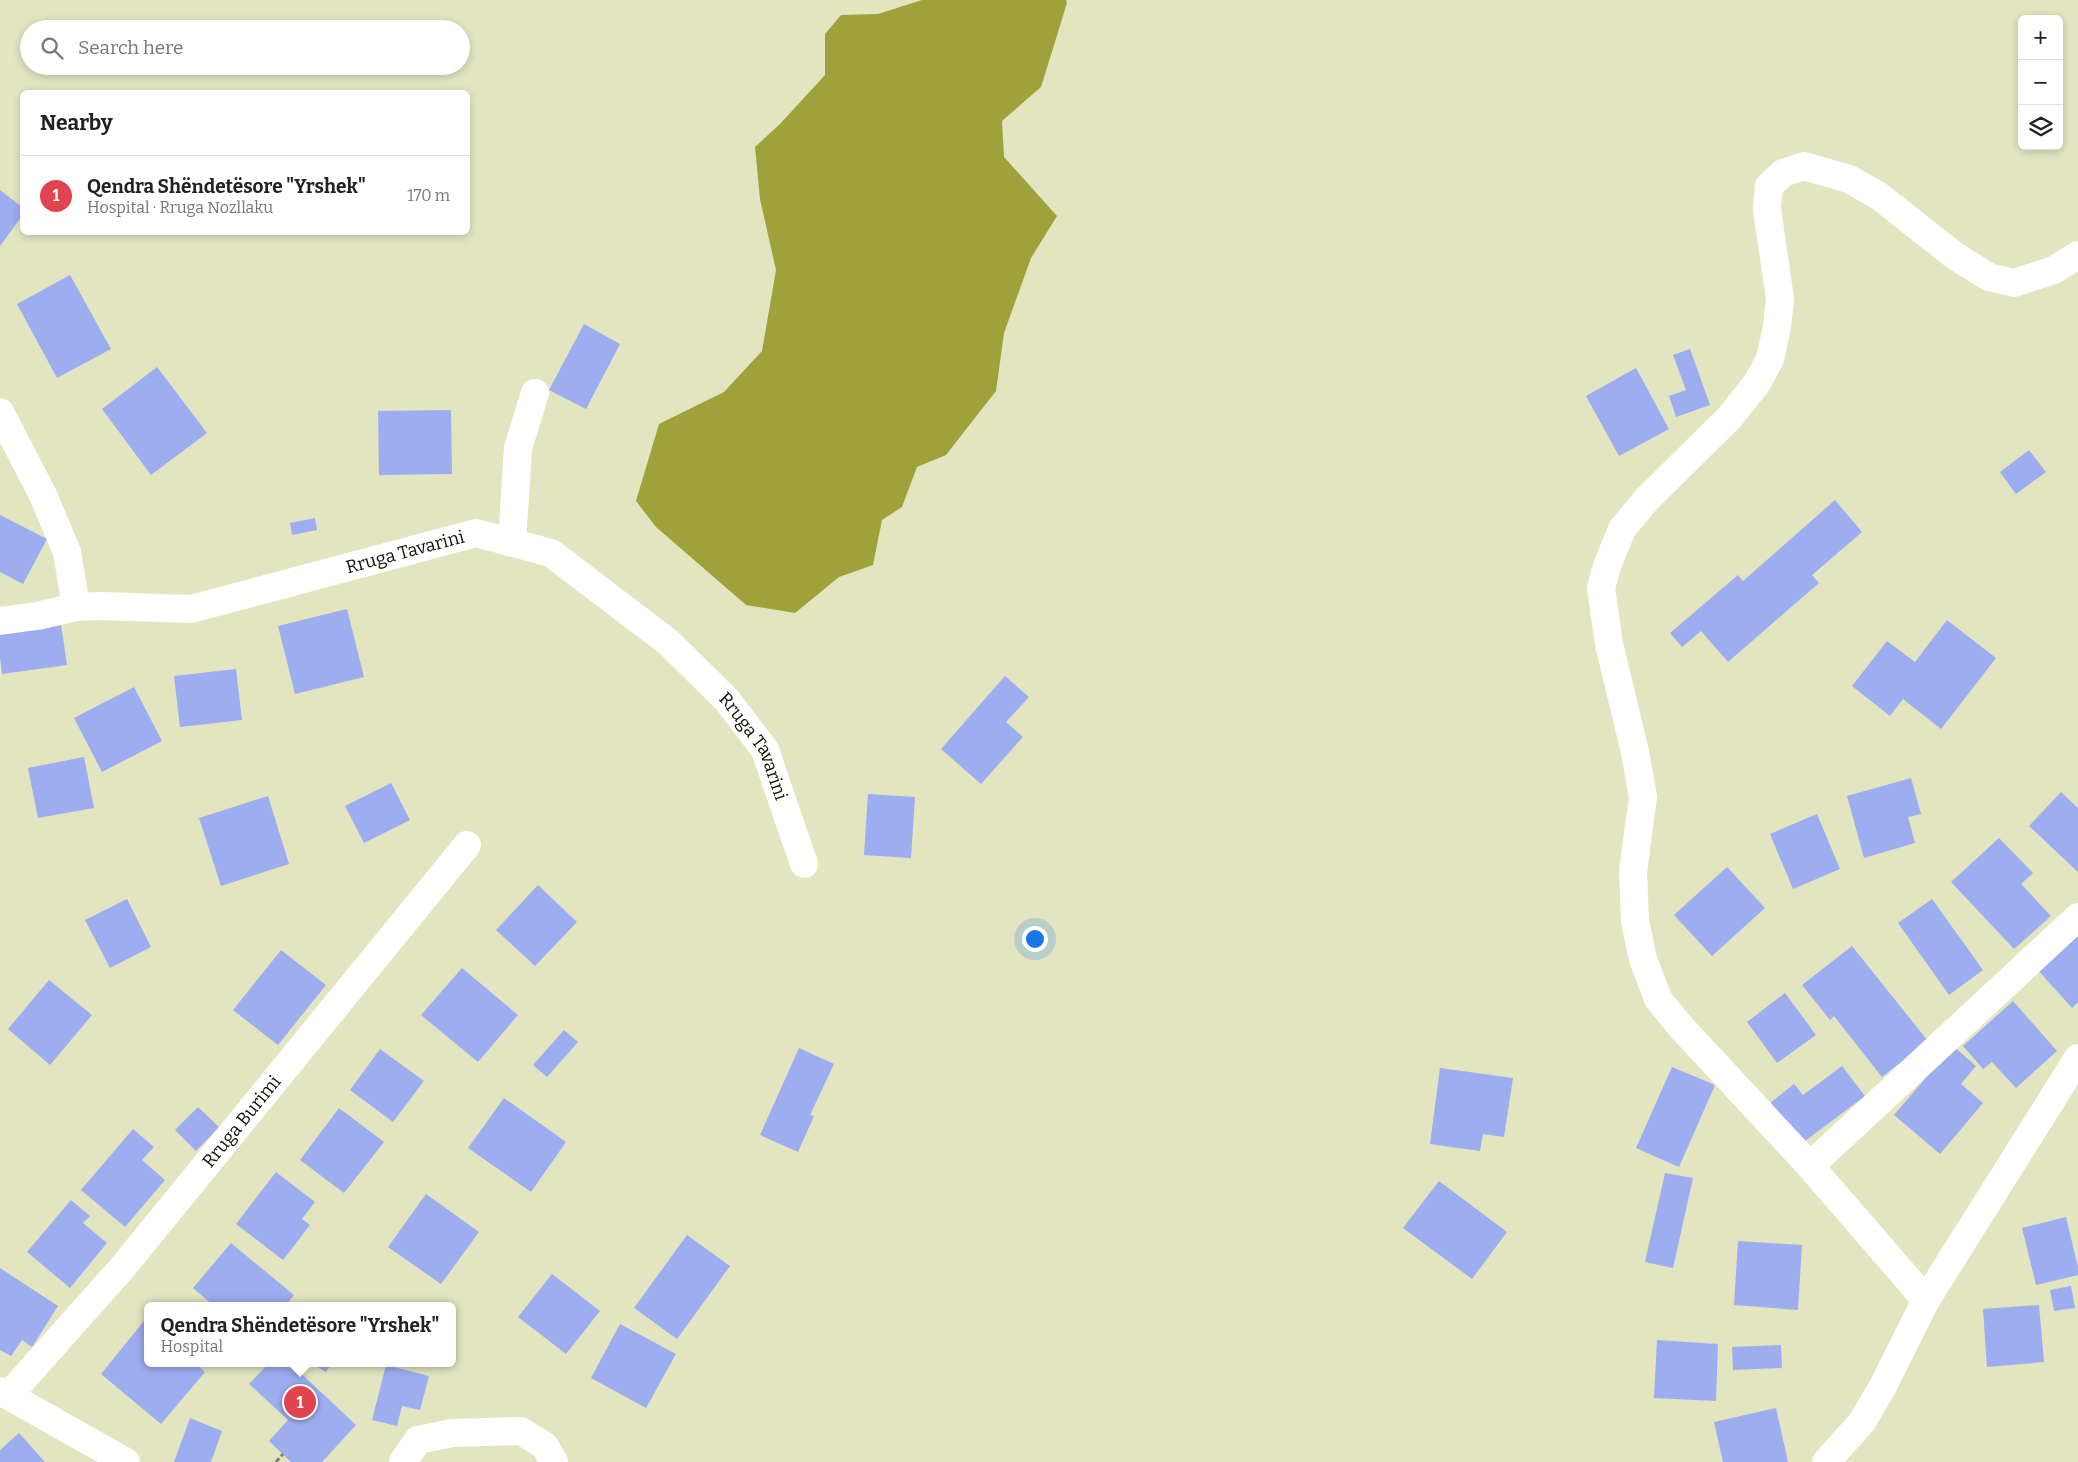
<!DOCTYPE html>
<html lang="en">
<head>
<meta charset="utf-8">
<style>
  :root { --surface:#fff; --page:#f2f2f2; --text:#222; --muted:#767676; --line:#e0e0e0; --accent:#0b8043 }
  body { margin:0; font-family:Bitter,serif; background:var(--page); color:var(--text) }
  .controls { position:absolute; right:15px; top:15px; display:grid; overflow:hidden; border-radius:8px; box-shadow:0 2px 8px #0003 }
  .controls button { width:45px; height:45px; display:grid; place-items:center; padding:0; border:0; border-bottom:1px solid var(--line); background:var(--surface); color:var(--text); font:25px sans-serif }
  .you { position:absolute; left:1034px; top:938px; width:18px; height:18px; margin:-12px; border:4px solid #fff; border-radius:50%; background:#1a73e8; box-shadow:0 0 0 8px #1a73e833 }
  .badge { display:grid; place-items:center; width:32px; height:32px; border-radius:50%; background:var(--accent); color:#fff; font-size:16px; font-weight:700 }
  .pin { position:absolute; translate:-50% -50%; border:2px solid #fff; box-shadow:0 1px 5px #0006 }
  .popup { position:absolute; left:144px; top:1302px; width:312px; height:65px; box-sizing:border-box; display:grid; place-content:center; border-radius:8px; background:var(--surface); filter:drop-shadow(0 1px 4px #0005); font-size:16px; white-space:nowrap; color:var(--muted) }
  .popup b { font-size:19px; color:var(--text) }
  .popup::after { content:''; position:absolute; left:50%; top:100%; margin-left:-10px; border:10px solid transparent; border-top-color:var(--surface) }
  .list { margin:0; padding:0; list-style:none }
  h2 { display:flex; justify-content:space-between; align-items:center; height:65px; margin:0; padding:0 20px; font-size:21px }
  h2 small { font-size:16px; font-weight:400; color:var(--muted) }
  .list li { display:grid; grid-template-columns:32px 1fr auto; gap:15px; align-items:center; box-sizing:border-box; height:80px; padding:0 20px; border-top:1px solid var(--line) }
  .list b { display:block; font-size:19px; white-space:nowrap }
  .list p { margin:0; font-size:16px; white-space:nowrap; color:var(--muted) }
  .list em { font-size:16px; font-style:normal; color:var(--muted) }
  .icon { flex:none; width:28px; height:28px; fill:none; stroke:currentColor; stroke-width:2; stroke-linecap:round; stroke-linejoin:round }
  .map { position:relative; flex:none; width:2078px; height:1462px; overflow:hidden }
  .search { position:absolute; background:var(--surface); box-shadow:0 2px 8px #0003; left:20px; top:20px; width:450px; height:55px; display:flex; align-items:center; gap:12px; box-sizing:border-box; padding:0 18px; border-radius:28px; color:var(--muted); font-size:19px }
  .panel { position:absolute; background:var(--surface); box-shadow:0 2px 8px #0003; left:20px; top:90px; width:450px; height:145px; border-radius:8px }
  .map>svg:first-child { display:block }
</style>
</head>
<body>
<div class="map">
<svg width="2078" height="1462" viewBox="0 0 2078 1462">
  <rect width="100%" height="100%" fill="#e2e5c0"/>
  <path fill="#9fa13b" d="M922,0H1066L1067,3L1041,87L1002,121L1004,157L1057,216L1031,258L1004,333L996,391L946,455L917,467L902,507L882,520L873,565L839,577L795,613L746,605L656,527L636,501L659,424L724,392L762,351L776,270L760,199L755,147L780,124L825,75V34L841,15L878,14Z"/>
  <path fill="#9cadf0" d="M0,190L22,207V216L0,246Z
    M70,275L111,349L57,378L17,304Z
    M584,324L620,344L586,409L549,390Z
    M1690,349L1710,405L1676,417L1669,396L1686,390L1673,355Z
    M157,367L207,433L151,475L102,409Z
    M1636,368L1669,429L1619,456L1586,396Z
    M451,410L452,474L379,475L378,411Z
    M2029,450L2046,472L2016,494L2000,472Z
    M1835,500L1862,532L1812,575L1819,583L1728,662L1701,631L1682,647L1670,633L1738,575L1743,581Z
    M0,515L47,539L23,584L0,572Z
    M315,518L317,530L292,535L290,523Z
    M347,609L364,677L295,694L278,626Z
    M1947,620L1996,658L1941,729L1903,699L1890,716L1852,686L1887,641L1915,662Z
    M61,624L67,665L2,674L0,658V633Z
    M236,669L242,720L180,727L174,676Z
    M1005,676L1029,697L1006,722L1023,737L981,784L941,749Z
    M134,687L162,741L102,772L74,718Z
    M84,757L94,808L38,818L28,768Z
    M1911,778L1921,814L1908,817L1915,843L1864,858L1847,796Z
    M391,783L410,820L364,843L345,806Z
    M2061,792L2078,808V872L2029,826Z
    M868,794L915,797L911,858L864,855Z
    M268,796L289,864L221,886L199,818Z
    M1817,814L1840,869L1793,889L1770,834Z
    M1999,838L2033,873L2021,884L2051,916L2014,949L1951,882Z
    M1727,867L1765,908L1712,956L1674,915Z
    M538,885L577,922L535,966L496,930Z
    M127,899L151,947L110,968L85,920Z
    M1932,899L1983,970L1949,995L1898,923Z
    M2078,930V1002L2072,1008L2036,968Z
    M1852,946L1928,1041L1882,1077L1834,1016L1830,1020L1802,985Z
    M281,950L326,985L278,1045L233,1010Z
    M462,968L518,1015L478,1062L421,1015Z
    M49,980L92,1015L50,1065L8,1029Z
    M1785,993L1816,1035L1777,1063L1747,1022Z
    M2013,1001L2057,1051L2016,1088L1992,1062L1983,1069L1963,1046Z
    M564,1030L578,1042L547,1077L533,1065Z
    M1953,1046L1976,1066L1961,1084L1983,1103L1940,1154L1894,1115Z
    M799,1048L834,1064L810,1115L814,1116L798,1152L760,1135Z
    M380,1049L424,1081L393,1122L350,1090Z
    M1842,1066L1865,1096L1801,1144L1770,1103L1794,1084L1803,1095Z
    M1672,1067L1715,1085L1679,1167L1636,1148Z
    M1440,1068L1513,1078L1504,1137L1483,1134L1480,1151L1430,1144Z
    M504,1098L566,1142L531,1192L468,1148Z
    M198,1107L219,1127L196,1151L175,1130Z
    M339,1108L384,1142L344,1193L300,1160Z
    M133,1129L154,1147L142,1160L165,1180L125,1227L81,1190Z
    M276,1172L315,1202L302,1219L310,1225L283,1260L236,1224Z
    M1665,1173L1693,1178L1673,1268L1645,1262Z
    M1439,1181L1507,1232L1472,1279L1403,1228Z
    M426,1194L479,1232L441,1284L388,1247Z
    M71,1200L90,1216L83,1223L107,1243L70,1288L27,1252Z
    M2066,1217L2078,1267V1275L2036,1285L2022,1228Z
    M687,1235L730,1266L677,1339L634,1308Z
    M1738,1241L1802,1245L1798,1310L1734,1305Z
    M231,1243L294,1295L285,1306H214L193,1288Z
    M0,1268L58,1306L32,1347L22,1340L11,1356L0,1350Z
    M552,1274L600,1311L566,1354L518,1317Z
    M2071,1286L2075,1308L2054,1311L2050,1290Z
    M2039,1305L2044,1362L1987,1367L1983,1309Z
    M144,1321L148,1324V1363H195L205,1372L161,1424L101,1374Z
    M620,1324L676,1354L646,1408L591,1378Z
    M1657,1340L1718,1344L1716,1401L1654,1398Z
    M1781,1345L1782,1368L1733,1370L1732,1347Z
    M269,1363H290L356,1425L322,1462H291L269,1441L288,1420L249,1384Z
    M311,1363H332L326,1372Z
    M386,1365L429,1376L420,1410L402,1406L397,1426L372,1420Z
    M1776,1408L1788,1462H1723L1714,1422Z
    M190,1418L222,1431L211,1462H174Z
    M19,1433L45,1462H0V1450Z"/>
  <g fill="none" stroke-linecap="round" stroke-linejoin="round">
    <path stroke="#7f8168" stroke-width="3" stroke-dasharray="5 2.5" stroke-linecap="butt" d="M276,1462L283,1454"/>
    <g stroke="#fff" stroke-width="28">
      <path d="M0,412L43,495L67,552L76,607"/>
      <path d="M512,543L518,448L535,393"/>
      <path id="s1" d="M0,621L37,616L76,607L102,606L191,609L476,533L551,553L668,642L727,700L765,750L804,864"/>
      <path d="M1810,1166L2078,917"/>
      <path d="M1926,1300L1810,1166L1680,1026L1658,999L1643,959L1635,921L1633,871L1643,797L1635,752L1609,644L1601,588L1607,566L1622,529L1647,499L1730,417L1757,383L1770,359L1777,327L1780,299L1767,209L1769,186L1783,173L1804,166L1849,179L1879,196L1955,256L1989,277L2014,283L2054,270L2078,255"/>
      <path d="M0,1391L126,1462"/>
      <path id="s2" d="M9,1395L122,1268L467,845"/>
      <path d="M403,1462L418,1440L452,1433L521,1431L545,1446L554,1462"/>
      <path d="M1826,1462L1862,1422L1883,1386L1926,1300L2078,1058"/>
    </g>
  </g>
  <g text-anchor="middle" stroke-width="4" stroke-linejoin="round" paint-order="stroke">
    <g font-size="18" fill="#0e0f04" stroke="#eff2cc">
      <text dy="6" stroke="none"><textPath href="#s1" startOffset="414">Rruga Tavarini</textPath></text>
      <text dy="6" stroke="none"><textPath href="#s1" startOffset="849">Rruga Tavarini</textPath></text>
      <text dy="6" stroke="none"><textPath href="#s2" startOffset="359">Rruga Burimi</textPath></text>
    </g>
  </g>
</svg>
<div class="controls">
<button>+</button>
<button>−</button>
<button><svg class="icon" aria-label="layers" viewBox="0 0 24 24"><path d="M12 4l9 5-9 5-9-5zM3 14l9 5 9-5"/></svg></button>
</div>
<div class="you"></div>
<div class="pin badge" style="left:300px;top:1402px;background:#e0444e">1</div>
<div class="popup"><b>Qendra Shëndetësore &quot;Yrshek&quot;</b>Hospital</div>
<div class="search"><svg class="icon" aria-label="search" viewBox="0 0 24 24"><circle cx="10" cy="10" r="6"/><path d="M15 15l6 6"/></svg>Search here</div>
<section class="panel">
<h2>Nearby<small></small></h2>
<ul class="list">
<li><span class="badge" style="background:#e0444e">1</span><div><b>Qendra Shëndetësore &quot;Yrshek&quot;</b><p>Hospital · Rruga Nozllaku</p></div><em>170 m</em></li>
</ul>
</section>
</div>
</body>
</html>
